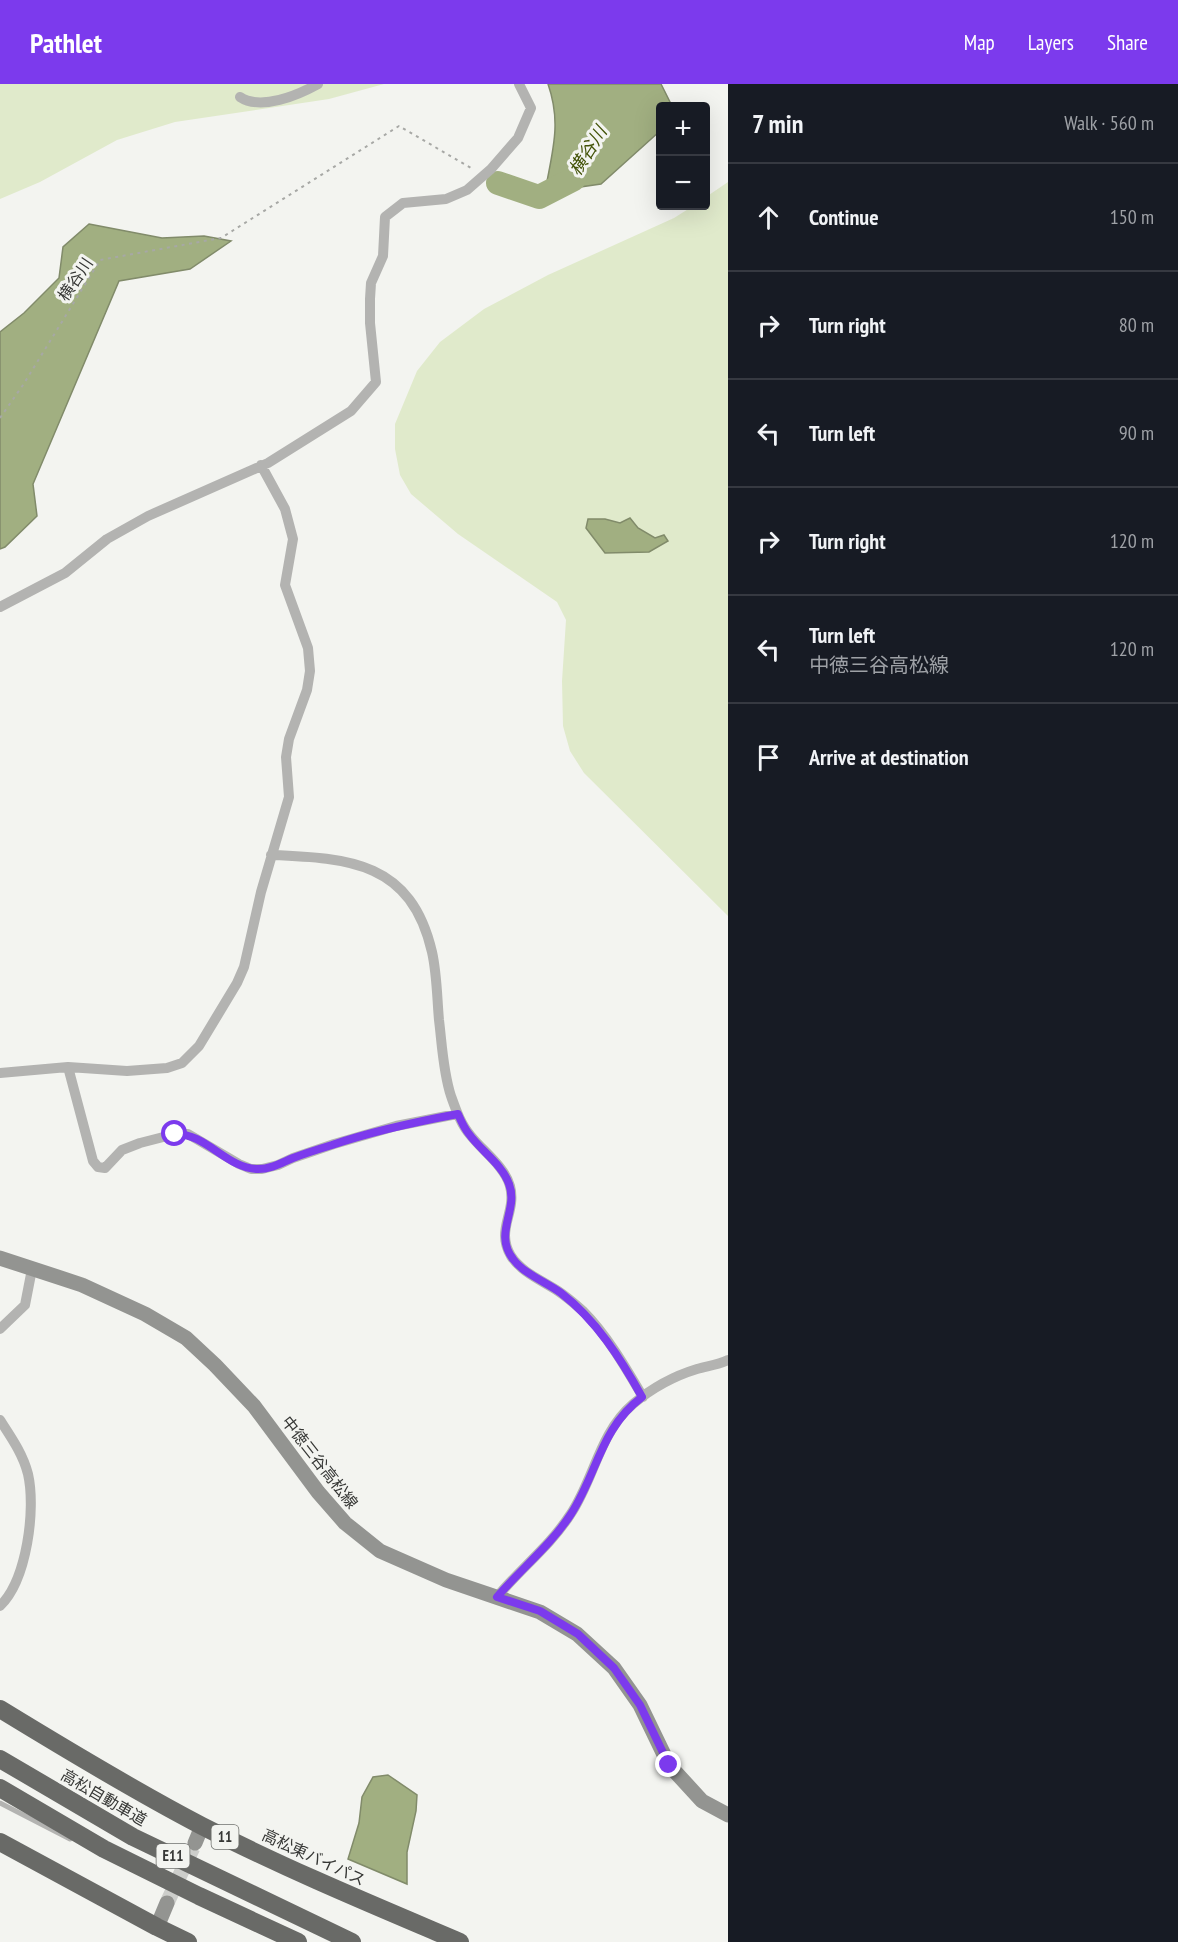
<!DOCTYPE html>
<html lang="en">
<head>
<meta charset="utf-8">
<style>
  :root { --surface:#171b24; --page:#20242c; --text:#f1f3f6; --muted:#9ea1a6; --line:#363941; --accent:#7c3aed }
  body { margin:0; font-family:"PT Sans Narrow","Noto Sans JP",sans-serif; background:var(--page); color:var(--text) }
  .controls { position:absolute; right:18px; top:18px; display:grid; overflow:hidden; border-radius:6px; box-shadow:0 6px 24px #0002 }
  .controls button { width:54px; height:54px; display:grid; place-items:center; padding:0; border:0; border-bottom:2px solid var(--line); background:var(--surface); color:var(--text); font:30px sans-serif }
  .stop { position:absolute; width:18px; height:18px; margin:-14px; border:4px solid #7c3aed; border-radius:50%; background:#fff }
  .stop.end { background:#7c3aed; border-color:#fff; box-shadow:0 2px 6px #0008 }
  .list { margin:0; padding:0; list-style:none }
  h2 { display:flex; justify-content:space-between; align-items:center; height:78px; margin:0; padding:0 24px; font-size:26px }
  h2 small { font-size:20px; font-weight:400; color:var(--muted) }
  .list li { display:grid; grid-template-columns:39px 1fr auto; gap:18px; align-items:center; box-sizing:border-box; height:108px; padding:0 24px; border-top:2px solid var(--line) }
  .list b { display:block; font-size:22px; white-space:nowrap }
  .list p { margin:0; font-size:20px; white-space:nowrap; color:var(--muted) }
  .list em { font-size:20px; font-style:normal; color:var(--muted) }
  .icon { flex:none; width:33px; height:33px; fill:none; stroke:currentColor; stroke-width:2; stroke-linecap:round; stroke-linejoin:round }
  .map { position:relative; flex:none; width:728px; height:1858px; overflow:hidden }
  header { display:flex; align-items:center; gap:36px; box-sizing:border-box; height:84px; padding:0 30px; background:var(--accent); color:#fff }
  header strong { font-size:28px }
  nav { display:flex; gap:33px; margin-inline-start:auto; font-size:21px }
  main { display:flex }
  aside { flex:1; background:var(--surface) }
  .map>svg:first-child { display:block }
</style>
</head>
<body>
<header>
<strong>Pathlet</strong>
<nav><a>Map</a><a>Layers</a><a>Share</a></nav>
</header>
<main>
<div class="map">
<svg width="728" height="1858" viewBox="0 0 728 1858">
  <rect width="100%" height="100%" fill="#f3f4f0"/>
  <path fill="#e0eacb" d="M0,0H384L329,15L175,38L117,56L40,98L0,115Z
    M728,98V832L584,689L570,667L563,642L562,597L566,536L557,518L458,450L411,410L400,391L395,365V340L417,287L440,258L484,225L548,191L674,134L693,122H706V113Z"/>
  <path fill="#a1af81" stroke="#818b6a" stroke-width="1.5" d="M548,0H661L672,22H660V47L601,100L545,108C552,68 562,40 548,0Z
    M89,140L162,154L204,152L231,157L190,185L119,197L33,400L37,432L5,463L0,465V248L24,229L59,194L63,163Z
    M630,434L638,444L655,454L664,451L668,457L649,468L605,469L586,444L588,435H605L620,439Z
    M388,1691L417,1711L416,1727L407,1768V1800L348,1775L359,1739L362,1713L373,1693Z"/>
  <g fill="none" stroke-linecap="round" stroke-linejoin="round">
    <path stroke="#a1af81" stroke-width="24" d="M498,99L539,113L574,95L577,88"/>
    <path stroke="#cdcecb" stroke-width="15" stroke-dasharray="15 8" stroke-linecap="butt" d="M167,1819L195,1759"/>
    <path stroke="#a7a8a5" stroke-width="2" stroke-dasharray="3 4.5" stroke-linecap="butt" d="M0,334L23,301L100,176L221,154L399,42L471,84"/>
    <path stroke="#b3b3b1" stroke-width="5" d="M0,1719L70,1755"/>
    <path stroke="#b3b3b1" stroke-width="10" d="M240,13C261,27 298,11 318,0
      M0,523L65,489L107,455L148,432L268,379L351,327L376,298L370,239V215L371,199L383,172L385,133L403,119L446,115L467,106L491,85L518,54L531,24L519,0
      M271,771C350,774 411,778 432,868C437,890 437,914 439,936C442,960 443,988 451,1012C456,1026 461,1041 471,1052C483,1067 505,1083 510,1102C517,1129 495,1145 511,1172C521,1188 543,1197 558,1207C567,1213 575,1220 583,1227C607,1251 626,1284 643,1313
      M68,983L93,1077L98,1083L105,1084L122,1066L140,1059L175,1050H188L239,1080L251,1085H262L278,1081L293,1074L334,1060L396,1042L457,1030
      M0,989L68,983L127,987L167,984L182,979L199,962L237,899L244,883L261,808L289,713L286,673L289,655L307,606L310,587L308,564L285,501L293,455L285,425L261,381
      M0,1245L25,1221L32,1185
      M0,1336C11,1353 23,1370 28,1390C36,1425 27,1496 0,1522
      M497,1513C520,1485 550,1462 570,1431C594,1396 599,1349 633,1320C652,1304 674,1292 697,1285C707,1282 718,1281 728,1276"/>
    <path stroke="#939491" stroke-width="15" d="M0,1174L82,1201L145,1230L186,1254L215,1281L254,1322L318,1408L345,1439L380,1467L446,1496L540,1528L577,1550L614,1584L640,1621L669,1681L702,1717L728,1731
      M195,1759L202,1742
      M157,1843L167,1819"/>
    <path stroke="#696a67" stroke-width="18" d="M0,1625C67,1666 133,1706 202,1742C286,1785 373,1821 460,1858
      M0,1675L133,1753L352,1858
      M0,1704L104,1765L199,1812L298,1858
      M0,1758L157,1843L188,1858"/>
  </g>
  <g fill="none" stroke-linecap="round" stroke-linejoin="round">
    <path stroke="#7c3aed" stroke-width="8" d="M175,1050C206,1049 227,1085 258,1085C271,1085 281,1079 293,1074C306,1069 319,1065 332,1061C373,1047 415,1038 458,1030C461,1037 464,1044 469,1050C481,1067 502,1080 509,1100C519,1126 493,1149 513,1175C524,1190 546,1198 561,1209C596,1236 621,1275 642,1313C600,1345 598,1388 571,1430C551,1461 521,1485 497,1513L540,1527L578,1550L614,1584L640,1621L669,1681"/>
  </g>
  <g text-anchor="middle" stroke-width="6" stroke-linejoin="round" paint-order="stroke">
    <g fill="#f3f4f0" stroke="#6f706d" stroke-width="1.5">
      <rect x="211.5" y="1741" width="27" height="24" rx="4.5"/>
      <rect x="156.5" y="1760" width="33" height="24" rx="4.5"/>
    </g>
    <g font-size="15" font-weight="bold" fill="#363735">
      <text x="225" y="1758">11</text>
      <text x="173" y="1777">E11</text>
    </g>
    <g font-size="16" fill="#363735" stroke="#f3f4f0">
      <text transform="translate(75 195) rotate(-56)" y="6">横谷川</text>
      <text transform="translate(320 1378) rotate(52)" y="6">中徳三谷高松線</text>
      <text transform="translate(104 1713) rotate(30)" y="6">高松自動車道</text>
      <text transform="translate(314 1773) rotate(25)" y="6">高松東バイパス</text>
    </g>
    <g font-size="18" font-style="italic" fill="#435308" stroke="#f3f4f0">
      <text transform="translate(588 67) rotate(-58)" y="6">横谷川</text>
    </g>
  </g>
</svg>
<div class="controls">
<button>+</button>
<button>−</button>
</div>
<div class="stop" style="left:175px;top:1050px"></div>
<div class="stop end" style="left:669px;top:1681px"></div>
</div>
<aside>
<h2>7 min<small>Walk · 560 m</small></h2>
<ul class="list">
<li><svg class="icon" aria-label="ahead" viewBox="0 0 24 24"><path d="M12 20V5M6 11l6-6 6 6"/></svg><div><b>Continue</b></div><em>150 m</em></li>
<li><svg class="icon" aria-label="right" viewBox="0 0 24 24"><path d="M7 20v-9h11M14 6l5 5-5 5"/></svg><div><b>Turn right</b></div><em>80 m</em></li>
<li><svg class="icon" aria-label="left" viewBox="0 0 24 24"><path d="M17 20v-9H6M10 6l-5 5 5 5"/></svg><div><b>Turn left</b></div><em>90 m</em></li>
<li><svg class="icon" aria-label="right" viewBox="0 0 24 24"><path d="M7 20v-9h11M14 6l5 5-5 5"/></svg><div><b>Turn right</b></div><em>120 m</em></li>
<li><svg class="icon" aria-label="left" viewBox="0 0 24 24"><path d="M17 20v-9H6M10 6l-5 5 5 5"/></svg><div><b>Turn left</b><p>中徳三谷高松線</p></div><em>120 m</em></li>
<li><svg class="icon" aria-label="arrive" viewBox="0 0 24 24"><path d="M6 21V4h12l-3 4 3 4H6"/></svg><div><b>Arrive at destination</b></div></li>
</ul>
</aside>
</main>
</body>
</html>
